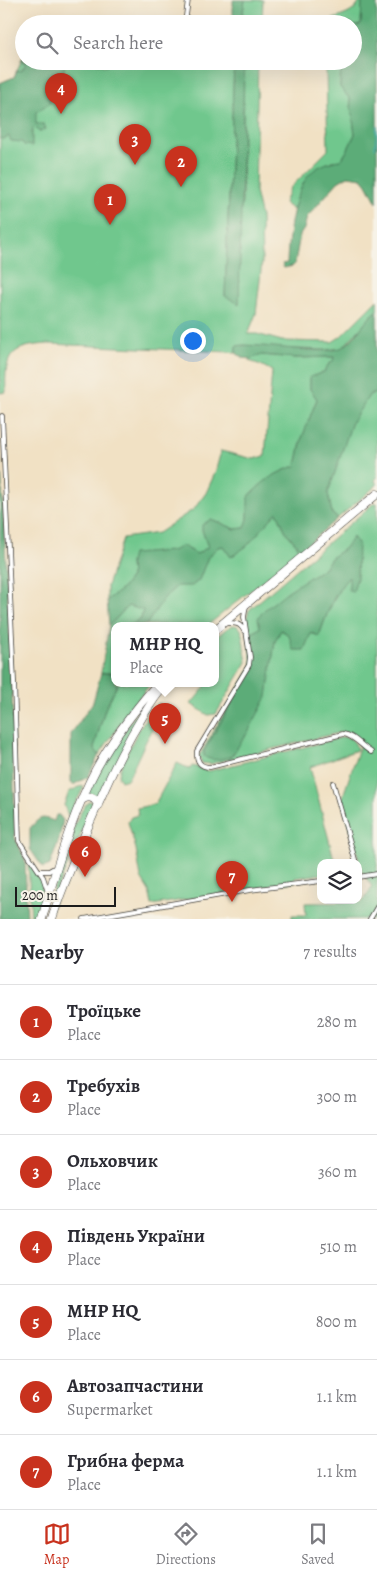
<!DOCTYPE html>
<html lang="en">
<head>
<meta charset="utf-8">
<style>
  :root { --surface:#fff; --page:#f7f7f7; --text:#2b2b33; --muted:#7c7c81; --line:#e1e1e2; --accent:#c8321e }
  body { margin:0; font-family:Alegreya,serif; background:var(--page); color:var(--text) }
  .controls { position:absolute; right:15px; bottom:15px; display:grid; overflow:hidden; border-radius:10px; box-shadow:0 5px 20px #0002 }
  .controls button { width:45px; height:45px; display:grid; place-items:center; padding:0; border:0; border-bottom:1px solid var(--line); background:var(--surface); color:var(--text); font:25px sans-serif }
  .scale { position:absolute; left:15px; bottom:12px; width:101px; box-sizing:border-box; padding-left:5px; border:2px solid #1c1c1c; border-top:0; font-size:14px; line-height:18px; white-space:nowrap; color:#1c1c1c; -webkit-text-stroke:4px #f7f3e8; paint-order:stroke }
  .you { position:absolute; left:192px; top:340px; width:18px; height:18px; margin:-12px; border:4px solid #fff; border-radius:50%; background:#1a73e8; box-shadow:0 0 0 8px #1a73e833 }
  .badge { display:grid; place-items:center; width:32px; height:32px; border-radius:50%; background:var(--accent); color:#fff; font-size:16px; font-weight:700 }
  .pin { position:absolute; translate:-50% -41px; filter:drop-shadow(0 1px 2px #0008) }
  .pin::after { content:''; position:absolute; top:26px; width:18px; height:15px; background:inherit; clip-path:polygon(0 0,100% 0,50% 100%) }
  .popup { position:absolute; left:111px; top:622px; width:108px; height:65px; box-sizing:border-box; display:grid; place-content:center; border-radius:10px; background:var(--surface); filter:drop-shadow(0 1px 4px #0005); font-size:16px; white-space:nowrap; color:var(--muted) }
  .popup b { font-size:19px; color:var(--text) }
  .popup::after { content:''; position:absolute; left:50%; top:100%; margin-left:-10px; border:10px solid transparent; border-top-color:var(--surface) }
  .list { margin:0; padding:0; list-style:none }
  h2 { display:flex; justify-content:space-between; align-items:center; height:65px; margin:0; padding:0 20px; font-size:21px }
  h2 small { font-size:16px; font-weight:400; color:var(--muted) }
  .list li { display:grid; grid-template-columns:32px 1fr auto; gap:15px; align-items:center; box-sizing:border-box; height:75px; padding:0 20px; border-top:1px solid var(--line) }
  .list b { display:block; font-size:19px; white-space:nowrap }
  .list p { margin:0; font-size:16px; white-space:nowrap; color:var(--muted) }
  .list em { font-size:16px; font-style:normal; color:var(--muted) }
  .icon { flex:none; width:28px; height:28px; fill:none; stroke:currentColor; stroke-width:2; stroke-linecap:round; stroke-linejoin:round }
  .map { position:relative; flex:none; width:377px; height:919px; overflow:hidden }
  .search { position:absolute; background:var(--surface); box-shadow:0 5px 20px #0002; left:15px; right:15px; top:15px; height:55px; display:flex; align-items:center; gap:12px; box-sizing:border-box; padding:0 18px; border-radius:28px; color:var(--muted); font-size:19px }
  .sheet { height:590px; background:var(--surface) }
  nav { display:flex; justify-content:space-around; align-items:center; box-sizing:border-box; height:70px; border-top:1px solid var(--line); background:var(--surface); font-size:14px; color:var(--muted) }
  nav a { display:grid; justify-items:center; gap:2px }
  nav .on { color:var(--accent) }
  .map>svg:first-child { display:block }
</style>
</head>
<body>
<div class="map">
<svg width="377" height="919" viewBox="0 0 377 919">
  <rect width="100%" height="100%" fill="#f7f3e8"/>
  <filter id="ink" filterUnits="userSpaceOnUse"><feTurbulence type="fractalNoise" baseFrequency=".02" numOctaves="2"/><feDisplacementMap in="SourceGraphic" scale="10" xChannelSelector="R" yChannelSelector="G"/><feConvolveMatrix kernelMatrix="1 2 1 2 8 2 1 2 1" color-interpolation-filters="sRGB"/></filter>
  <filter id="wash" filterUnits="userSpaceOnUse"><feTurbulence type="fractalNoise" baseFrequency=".0096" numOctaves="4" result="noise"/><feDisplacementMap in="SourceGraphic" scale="20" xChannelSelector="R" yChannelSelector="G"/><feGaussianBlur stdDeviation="1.12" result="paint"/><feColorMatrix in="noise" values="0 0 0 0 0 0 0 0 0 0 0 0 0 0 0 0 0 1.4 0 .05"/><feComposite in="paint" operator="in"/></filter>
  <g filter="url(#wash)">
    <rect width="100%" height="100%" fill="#f1e1c4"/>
    <path fill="#70c78d" stroke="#467254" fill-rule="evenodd" d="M245,0H263L262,24H243V12Z
      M360,0H362L361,26H353V24H321C333,17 356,16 360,0Z
      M24,55V61H89L107,66L108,61H222L234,64L225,296L242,202L244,61H258L255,192L261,217L262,262L256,314L248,334H257L282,341L332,342L340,337L377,300V311L342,348L325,350L274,348L244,345L236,346V353L229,352L49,344C11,346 4,354 6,392L0,393V83L14,77Z
      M320,61C328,61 331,64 341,63L340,87L350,99L355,134L347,151L341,160L331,161L300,194L293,210L284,203L290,188L328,150L326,71Z
      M262,355L295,358L334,357V361L328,365L324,372L310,377V389L317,399L302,438L296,466C276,472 262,482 249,497L248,519L245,528L235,529L211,519L202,530L208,547L197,554L183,546L172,551L153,553L130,562L131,577L122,589L107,600V586L123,538L158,533L194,509L206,493L215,473L221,451L254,459L265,456L272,371L261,365L249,361L250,359Z
      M377,393V478L375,480L377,485L338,518L332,514L328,493L352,421L370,394Z
      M374,503H377V919H292V915H306L305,903L362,902L372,887L362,871L342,799L361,742L351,733L342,732L210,764L202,763L199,756L252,665L246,620L249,610ZM354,538L349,576L342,584L327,614L319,636L311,633L289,635L281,630L275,641L269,680L238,744L231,757L204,756V751L210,740L253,667L255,656L249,635L260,628L263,611L324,568L332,557L344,549Z
      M277,512L286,532L301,550L208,625H146L164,598L177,585C204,586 197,580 207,559C209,554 214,551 218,547L223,546L231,557L262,529Z
      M128,606L143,609L141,619L131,625H115V673H101L109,626Z
      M233,625L238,626L241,629L247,662L216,714L208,715L191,704L205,687L201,683H215V638L226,629Z
      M118,683H151L129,711L99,755L94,748L105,709Z
      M160,683L98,797L93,794L87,793L127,726Z
      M159,703L164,707V710L146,741L128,779L121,781L118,776L119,773C123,759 147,709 159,703Z
      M344,737C352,737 356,743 357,750L310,767L335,863H321V874L295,878V882L152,905L149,891L141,878L136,849L128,822L131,817L138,815L137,808L155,804L177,763L190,769L192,766C198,766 202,771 209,771Z
      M83,785L84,787L68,817L64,805L69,792Z
      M89,801L92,802L93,805L58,887L48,919H45C52,895 72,816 89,801Z
      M28,860L43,884L36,919H31Z"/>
    <path fill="#5cac78" stroke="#3c644a" d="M233,0H245L243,12V24H233Z
      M362,0H377V203L367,184L362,178L348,176L338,182L307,217L304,229L300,235L295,263L293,266L284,268L282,264L287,263C288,236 292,200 307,177C314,167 329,161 341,160L347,151L355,134L350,99L340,87L341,64H330L325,61H353V26L361,25Z
      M24,55V61H64L66,63L59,82L47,87L50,103L36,112V124H44L46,129L39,132L34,127L32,132V146L24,145L22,142L11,141L9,136L3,139L0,138V83L14,77L17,70L21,71L26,64L21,61Z
      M234,64H244L239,304L225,296Z
      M377,311V393L370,394L352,422L328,493L332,514L338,518L301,550L286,532L277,512L247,546L231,557L223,546L218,547L208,557L199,580L192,586H177L164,598L146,625H131L141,619L143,610L128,606L109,626L107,600L122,589L131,577L130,562L132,554L172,551L183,546L197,554L208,547L202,530V525L211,519L235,529L245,528L248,519V497C263,481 276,472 296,466L302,438L317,399L310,389V377L324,372L328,365L333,361L334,357L295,358L262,355L250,359L243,358L236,353V346C259,342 326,357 343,347C357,338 364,320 377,311Z
      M0,447L12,680L15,838L25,859L27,919H0Z
      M353,537L358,544L357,578L353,592L349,591V577C334,592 326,616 319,636L311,633L304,650H293L289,635L281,630L275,641L267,697L248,732L231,757C222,758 212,763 204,756V751L253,667L255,656L249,635L260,628L258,618L263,611L288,591L324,568L332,557L344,549Z
      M101,673H115V683H118L105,709L94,748L99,755L88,777L73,785L71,783V734L93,702Z
      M56,815H59L63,820L59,840L50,865L43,868L30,849V828C40,817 41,816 54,821Z"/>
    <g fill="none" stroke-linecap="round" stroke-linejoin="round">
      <path stroke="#40b1b8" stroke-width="1" d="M375,148L377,126"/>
    </g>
  </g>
  <g filter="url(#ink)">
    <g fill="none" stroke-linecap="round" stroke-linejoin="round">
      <g stroke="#3c3a35" stroke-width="5.5">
        <path id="street" d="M185,24L188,0
          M2,416L14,681L19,841L43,877L48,892
          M246,605L244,617L250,657L249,665L197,751C196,761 200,767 210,767L343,734C354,735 362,747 371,752
          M224,623C233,623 240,622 244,631
          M333,783L356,863
          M39,871H49L56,867
          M358,877L377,874
          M84,919L250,890L321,881
          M370,919L377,907"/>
      </g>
      <g stroke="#3c3a35" stroke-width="9">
        <path id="highway" d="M215,630L377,494
          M82,800C88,795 95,797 98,805
          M42,919C55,872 69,825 90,781C107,745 132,713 158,683
          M52,919C61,890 73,862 85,834C107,782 131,727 166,683"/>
      </g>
      <use href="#street" stroke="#fff" stroke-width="4"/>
      <use href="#highway" stroke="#fff" stroke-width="8"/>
    </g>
  </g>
</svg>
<div class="controls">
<button><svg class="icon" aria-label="layers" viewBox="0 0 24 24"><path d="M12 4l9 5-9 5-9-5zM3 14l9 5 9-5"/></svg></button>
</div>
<div class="scale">200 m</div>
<div class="you"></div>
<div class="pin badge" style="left:110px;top:225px">1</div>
<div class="pin badge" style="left:181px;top:187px">2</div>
<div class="pin badge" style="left:135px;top:165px">3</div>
<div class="pin badge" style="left:61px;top:114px">4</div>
<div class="pin badge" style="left:165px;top:744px">5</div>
<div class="popup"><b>MHP HQ</b>Place</div>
<div class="pin badge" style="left:85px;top:877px">6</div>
<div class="pin badge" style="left:232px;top:902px">7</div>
<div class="search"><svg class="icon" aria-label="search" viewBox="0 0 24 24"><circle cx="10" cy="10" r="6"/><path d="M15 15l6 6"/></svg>Search here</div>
</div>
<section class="sheet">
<h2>Nearby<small>7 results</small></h2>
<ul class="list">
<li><span class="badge">1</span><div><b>Троїцьке</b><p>Place</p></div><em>280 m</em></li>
<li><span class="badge">2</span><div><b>Требухів</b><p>Place</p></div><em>300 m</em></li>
<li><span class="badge">3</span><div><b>Ольховчик</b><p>Place</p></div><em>360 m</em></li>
<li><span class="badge">4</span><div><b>Південь України</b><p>Place</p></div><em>510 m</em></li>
<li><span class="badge">5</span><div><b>MHP HQ</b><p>Place</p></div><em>800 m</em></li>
<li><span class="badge">6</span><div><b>Автозапчастини</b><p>Supermarket</p></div><em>1.1 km</em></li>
<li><span class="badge">7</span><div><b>Грибна ферма</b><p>Place</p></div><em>1.1 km</em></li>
</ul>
</section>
<nav>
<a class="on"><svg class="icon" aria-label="map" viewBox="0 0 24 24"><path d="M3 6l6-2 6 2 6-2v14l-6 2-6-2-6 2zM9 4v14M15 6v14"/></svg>Map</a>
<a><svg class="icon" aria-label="directions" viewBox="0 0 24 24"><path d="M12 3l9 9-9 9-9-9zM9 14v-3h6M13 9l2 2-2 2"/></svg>Directions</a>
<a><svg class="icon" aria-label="saved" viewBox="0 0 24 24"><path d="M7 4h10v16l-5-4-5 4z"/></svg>Saved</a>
</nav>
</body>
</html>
